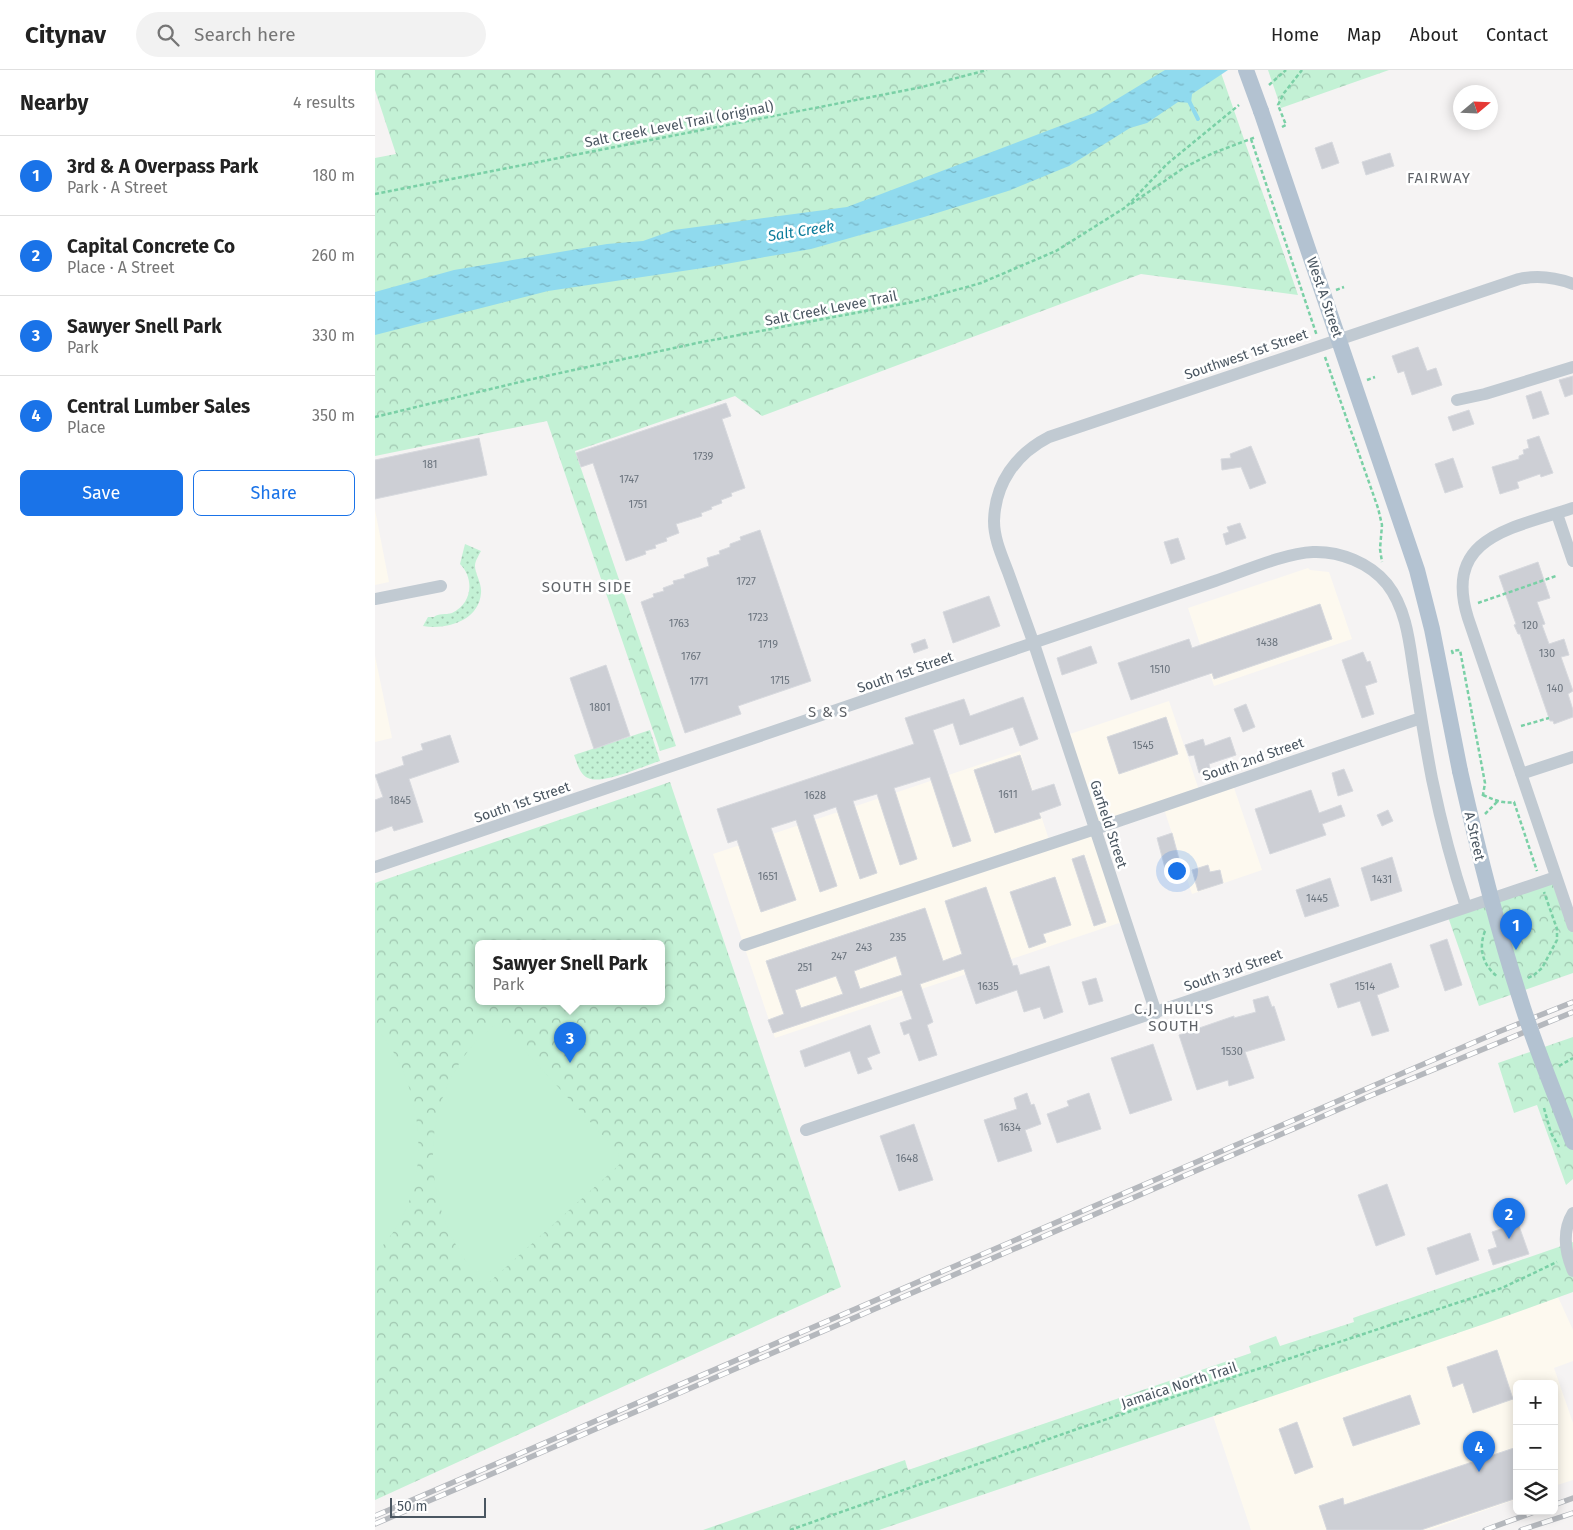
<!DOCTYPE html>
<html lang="en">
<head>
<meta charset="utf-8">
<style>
  :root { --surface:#fff; --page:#f2f2f2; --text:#222; --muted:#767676; --line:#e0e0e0; --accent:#1a73e8 }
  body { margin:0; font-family:"Fira Sans",sans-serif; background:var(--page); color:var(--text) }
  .controls { position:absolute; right:15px; bottom:15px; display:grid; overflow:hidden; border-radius:8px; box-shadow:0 2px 12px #0003 }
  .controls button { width:45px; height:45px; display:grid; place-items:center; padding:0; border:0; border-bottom:1px solid var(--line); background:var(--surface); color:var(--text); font:25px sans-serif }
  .compass { position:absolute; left:1078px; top:15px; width:45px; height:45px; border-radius:50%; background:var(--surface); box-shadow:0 2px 12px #0003; rotate:71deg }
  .scale { position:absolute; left:15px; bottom:12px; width:96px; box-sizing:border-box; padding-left:5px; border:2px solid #4a5661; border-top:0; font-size:14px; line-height:18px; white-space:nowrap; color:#4a5661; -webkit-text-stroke:4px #fff; paint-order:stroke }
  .you { position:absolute; left:801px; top:800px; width:18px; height:18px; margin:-12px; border:4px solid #fff; border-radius:50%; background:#1a73e8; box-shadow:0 0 0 8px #1a73e833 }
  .badge { display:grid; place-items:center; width:32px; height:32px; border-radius:50%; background:var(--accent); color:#fff; font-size:16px; font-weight:700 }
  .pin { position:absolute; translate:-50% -41px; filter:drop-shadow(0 1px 2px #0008) }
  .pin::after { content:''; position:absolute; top:26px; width:18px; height:15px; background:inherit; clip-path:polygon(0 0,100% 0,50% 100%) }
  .popup { position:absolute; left:100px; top:870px; width:190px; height:65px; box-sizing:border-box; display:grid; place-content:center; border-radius:8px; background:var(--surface); filter:drop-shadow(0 1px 4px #0005); font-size:16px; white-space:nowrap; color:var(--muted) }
  .popup b { font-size:19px; color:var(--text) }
  .popup::after { content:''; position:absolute; left:50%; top:100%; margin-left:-10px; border:10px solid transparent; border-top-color:var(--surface) }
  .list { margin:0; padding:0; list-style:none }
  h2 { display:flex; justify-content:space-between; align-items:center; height:65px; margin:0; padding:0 20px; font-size:21px }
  h2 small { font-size:16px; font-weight:400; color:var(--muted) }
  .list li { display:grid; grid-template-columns:32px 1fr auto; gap:15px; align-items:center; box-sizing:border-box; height:80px; padding:0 20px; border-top:1px solid var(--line) }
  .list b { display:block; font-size:19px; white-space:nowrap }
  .list p { margin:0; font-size:16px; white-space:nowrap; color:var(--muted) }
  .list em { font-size:16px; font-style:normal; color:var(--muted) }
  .actions { display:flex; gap:10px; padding:15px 20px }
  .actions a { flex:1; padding:11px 0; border:1px solid var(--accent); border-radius:8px; text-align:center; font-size:18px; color:var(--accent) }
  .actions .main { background:var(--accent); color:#fff }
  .icon { flex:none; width:28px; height:28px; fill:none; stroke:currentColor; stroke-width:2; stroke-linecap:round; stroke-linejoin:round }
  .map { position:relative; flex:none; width:1198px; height:1460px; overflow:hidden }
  header { display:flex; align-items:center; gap:30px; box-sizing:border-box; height:70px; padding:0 25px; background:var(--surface); border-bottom:1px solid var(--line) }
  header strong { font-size:24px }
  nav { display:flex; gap:28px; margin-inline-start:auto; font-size:18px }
  .search { width:350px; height:45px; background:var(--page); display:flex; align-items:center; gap:12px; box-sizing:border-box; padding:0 18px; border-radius:28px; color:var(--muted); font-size:19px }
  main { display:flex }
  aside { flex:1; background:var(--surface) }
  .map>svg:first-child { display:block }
</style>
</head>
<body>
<header>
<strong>Citynav</strong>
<div class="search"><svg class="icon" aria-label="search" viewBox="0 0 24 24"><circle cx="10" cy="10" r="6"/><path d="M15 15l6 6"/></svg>Search here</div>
<nav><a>Home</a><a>Map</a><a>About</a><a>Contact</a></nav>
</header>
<main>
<aside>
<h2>Nearby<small>4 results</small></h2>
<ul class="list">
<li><span class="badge">1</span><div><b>3rd &amp; A Overpass Park</b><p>Park · A Street</p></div><em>180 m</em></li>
<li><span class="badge">2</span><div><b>Capital Concrete Co</b><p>Place · A Street</p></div><em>260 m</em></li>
<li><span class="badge">3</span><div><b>Sawyer Snell Park</b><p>Park</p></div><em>330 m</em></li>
<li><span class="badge">4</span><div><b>Central Lumber Sales</b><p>Place</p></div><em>350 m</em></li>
</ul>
<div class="actions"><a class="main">Save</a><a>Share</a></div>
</aside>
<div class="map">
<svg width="1198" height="1460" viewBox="0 0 1198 1460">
  <defs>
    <pattern id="grass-dots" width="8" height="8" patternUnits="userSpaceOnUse" patternTransform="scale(1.25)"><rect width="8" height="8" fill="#c3f1d5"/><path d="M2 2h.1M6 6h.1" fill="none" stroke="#a0c6b0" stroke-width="1.8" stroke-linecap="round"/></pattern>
    <pattern id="park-crowns" width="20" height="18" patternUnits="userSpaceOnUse" patternTransform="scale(1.25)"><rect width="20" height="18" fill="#c3f1d5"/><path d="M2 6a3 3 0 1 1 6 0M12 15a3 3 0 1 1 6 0" fill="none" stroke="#a0c6b0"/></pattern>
    <pattern id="water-ripples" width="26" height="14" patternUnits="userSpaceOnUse" patternTransform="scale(1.25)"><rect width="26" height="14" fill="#90daee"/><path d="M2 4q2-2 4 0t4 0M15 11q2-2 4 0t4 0" fill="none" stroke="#78b4c4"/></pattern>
  </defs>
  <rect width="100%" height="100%" fill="#f5f3f3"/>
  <path fill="#fdf9ef" d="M0,440L14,512L0,515Z
    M933,498L935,500L954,502L977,569L839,616L813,538Z
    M0,586L17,668L0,672Z
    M794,631L825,723L857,712L887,800L817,824L788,736L720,759L750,851L400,968L338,784L645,681L675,773L720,759L689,666Z
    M1183,1227L1198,1260V1291L1179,1298L1198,1353V1410L1179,1416V1314H1142V1429L1054,1460H876L838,1346L1112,1253Z"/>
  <path fill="url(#grass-dots)" d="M90,474L106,481C104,485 100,491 100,496C100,504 107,513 106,523C104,551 71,560 48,556L53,547H59C63,543 71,545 77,543C97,534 100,509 85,494Z
    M275,660L285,691C268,696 228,715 213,708C205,705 202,693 199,685Z"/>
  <path fill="url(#park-crowns)" fill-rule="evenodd" d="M0,0H845L923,225L766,204L387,346L360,326L200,381L301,676L285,681L172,351L0,386V88L21,84L0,20Z
    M893,0H1014L906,38Z
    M295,712L466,1217L0,1430V813ZM104,874H286V932H104Z
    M1181,807L1198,856V903L1104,936L1072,844Z
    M1198,967V1109L1191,1115L1162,1035L1139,1043L1123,993Z
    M1198,1172V1222L1112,1253L504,1460H328L530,1390L533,1400L542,1397L876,1283L874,1276L901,1266L905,1276L979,1252L978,1248Z"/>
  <path fill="#c3f1d5" d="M123,952L243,1082L244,1095L110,1216C102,1205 92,1194 85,1182C46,1118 48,1033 98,975C105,967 115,960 123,952Z
    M0,957C43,1004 57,1086 29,1144C22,1158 11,1173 0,1184Z"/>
  <path fill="url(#water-ripples)" d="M790,0H853L817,24L816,33L803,32L772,53L755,58L694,96L633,121L549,147L436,179L328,198L173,221L0,265V222L79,200L232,174L268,171L299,160L472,137L719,43Z"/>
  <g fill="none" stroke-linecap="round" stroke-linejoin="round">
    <path stroke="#90daee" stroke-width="4" d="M813,29L823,49"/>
  </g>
  <path fill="#cdcfd5" stroke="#d7d9de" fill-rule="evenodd" d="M957,72L964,93L947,99L940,78Z
    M1015,83L1019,96L991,105L987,92Z
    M1043,277L1052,301L1061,298L1067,315L1037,325L1029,301L1023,303L1017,286Z
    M1198,306V324L1190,327L1184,310Z
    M1166,321L1174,344L1158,349L1151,326Z
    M351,333L356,346L347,349L370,418L356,423L357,426L346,430L347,433L336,437L337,439L326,443L327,446L301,454L304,463L291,468L292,471L280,475L281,478L270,481L271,484L251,491L218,393L206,397L201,383Z
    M1094,340L1099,354L1078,361L1073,347Z
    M1164,366L1178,403L1166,407L1165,404L1142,412L1144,418L1125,424L1117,397L1144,389V386L1149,384L1148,380L1154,378L1152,370Z
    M104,368L112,405L0,429V390Z
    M876,376L891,413L875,419L866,397L847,400L846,389L856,388L855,384Z
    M1078,388L1088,417L1070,423L1060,394Z
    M865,453L871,468L851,475L848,464L854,462L852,457Z
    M385,460L436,611L363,636L366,644L310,663L266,532L279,527L278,524L289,521L288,518L299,514L298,511L310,508L309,505L334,496L332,488L345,484L344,481L355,477V474L366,470L365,467Z
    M803,468L810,489L796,494L789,472Z
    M1163,492L1175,528L1162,532L1170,554L1167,555L1174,574L1189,569L1194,585L1186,587L1198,621L1193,624L1198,640V647L1179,654L1178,651H1175L1145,564H1143L1139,555L1141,554L1124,506Z
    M614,526L625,556L578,573L568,542Z
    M945,534L957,569L839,609L837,603L756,630L743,593L814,569L817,578Z
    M550,569L553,578L539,583L536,574Z
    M716,576L722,593L687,605L682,588Z
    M988,582L992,592L995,591L1002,612L990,616L999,644L987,648L967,590Z
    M231,595L255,666L219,679L195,608Z
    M648,627L663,669L645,676L638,657L585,675L578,653L558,660L596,771L578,777L555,707L519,718L542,789L525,795L502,724L478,731L502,803L485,809L461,737L438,745L462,816L445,822L421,750L396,758L421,830L386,842L362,770L353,773L342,739L539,674L530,648L589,629L595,646Z
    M871,634L880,657L868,662L859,639Z
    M791,647L803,684L744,704L732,667Z
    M75,665L84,692L34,709L48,752L19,761L17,756L0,762V730L8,727L0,705L29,695L27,687L48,680L46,674Z
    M855,667L861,685L834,694L835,699L824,703L819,685L814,686L810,675L828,669L830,676Z
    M645,685L657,721L679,714L686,735L664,743L666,748L620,763L599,700Z
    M969,699L978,721L963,726L957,703Z
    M936,720L944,743L966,735L970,746L947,754L951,765L895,784L880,739Z
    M1013,740L1018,751L1007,756L1002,745Z
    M797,763L805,793L790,798L782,768Z
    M709,785L731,852L719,856L697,789Z
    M1017,787L1027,821L996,831L986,798Z
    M833,795L835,802L845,800L848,813L823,821L817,800Z
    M680,807L696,855L668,864L671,872L654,878L635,822Z
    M955,808L964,836L930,847L921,820Z
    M611,817L638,896L642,895L645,905L674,896L688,942L669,949L665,937L649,942L642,920L601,934L589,899L545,914L558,952L552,955L562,985L544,991L534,963L529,965L525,953L537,949L527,920L398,963L393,950L409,944L391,891L550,838L568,891L587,884L570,831ZM521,886L527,905L485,919L479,901ZM461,906L468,924L426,938L420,920Z
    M1072,869L1087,915L1070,921L1055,875Z
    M1016,893L1024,917L1002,925L1014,961L997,966L985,931L963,938L955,914Z
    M721,908L728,931L714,935L707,912Z
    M893,926L897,937L899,936L910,970L870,982L879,1008L854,1016L853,1010L822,1020L804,965L859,946V948L881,942L878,930Z
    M495,955L505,983L492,988L497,999L483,1004L475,981L430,997L425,981Z
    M778,974L797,1030L755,1044L736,988Z
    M652,1023L656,1035L659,1034L666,1054L650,1060L657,1081L623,1092L609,1050L642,1039L639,1028Z
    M714,1023L726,1059L682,1073L672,1044L694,1036L692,1031Z
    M539,1054L558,1110L524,1121L505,1066Z
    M1012,1114L1030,1165L1001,1176L983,1125Z
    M1143,1153L1154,1184L1118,1195L1113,1180L1122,1177L1117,1162Z
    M1095,1163L1104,1190L1061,1205L1052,1178Z
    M1122,1280L1138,1329L1098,1343L1088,1313L1078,1317L1072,1297Z
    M1035,1325L1045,1354L978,1376L968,1348Z
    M922,1352L938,1397L920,1404L904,1359Z
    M1142,1377V1428L1046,1460H952L944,1436L968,1428L969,1435Z"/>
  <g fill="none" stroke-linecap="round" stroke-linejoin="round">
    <path stroke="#7ad0a6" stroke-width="2.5" stroke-dasharray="4 2.5" stroke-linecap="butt" d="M894,15L911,0
      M907,57L911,55L903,35L909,23L927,0
      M876,69L942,266
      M0,124L547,17L612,0
      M756,134L810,97L838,83L881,67
      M961,220L969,217
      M950,287L1003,438L1007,455L1005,479L1007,492
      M992,310L1000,307
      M0,347L153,310L322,273L538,232L606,213L681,181L751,137L792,94L864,35
      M1103,533L1181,506
      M1078,584L1077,581L1085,580L1110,713L1108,725L1106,728
      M1146,656L1174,648
      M1108,725C1119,730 1128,734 1140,732
      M1139,732L1162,801
      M1110,744L1123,731
      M1110,861C1103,879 1108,896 1123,907
      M1153,908L1159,905L1167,898L1182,870V859L1169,822
      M1184,996L1198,988
      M1169,1038L1176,1063L1184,1077
      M415,1460L705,1358L1127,1218L1182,1192"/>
    <path stroke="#c1cad2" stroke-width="12" d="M1082,330L1110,324L1198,297
      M1198,438C1139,458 1067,466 1093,548L1198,856
      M1182,444L1198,491
      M0,529L66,516
      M1146,704L1198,687
      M0,797L840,511C867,502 910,483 938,482C965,481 995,493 1012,514C1034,542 1035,582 1041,615C1046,647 1051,678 1057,709C1066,752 1077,795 1091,837
      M370,875L720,759L1046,648
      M781,943C740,821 701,699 660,577C651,552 642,527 633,502C627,486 619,469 619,451C620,413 641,384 674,367L1144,209C1163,205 1180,207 1198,214
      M431,1060L1181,807
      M1198,1143C1187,1161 1190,1182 1198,1201"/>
    <path stroke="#b3c2d1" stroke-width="16" d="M886,41L1042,500L1057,559L1085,701"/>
    <g stroke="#b5b8bd" stroke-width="5.5">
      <path id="rail" d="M1179,1435L1198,1428
        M0,1446L1123,962L1198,932
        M0,1454L997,1025L1198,942
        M1110,1460L1162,1441
        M1146,1460L1198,1443"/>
    </g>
    <use href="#rail" stroke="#fff" stroke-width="4" stroke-dasharray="11" stroke-linecap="butt"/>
    <path stroke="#b3c2d1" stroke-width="16" d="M871,0L886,41
      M1085,701C1102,776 1120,851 1144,925C1159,975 1180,1023 1198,1072"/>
  </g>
  <g text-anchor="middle" stroke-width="5" stroke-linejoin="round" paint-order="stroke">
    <g font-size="11" fill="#6b747e">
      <text x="328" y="390">1739</text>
      <text x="55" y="398">181</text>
      <text x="254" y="413">1747</text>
      <text x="263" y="438">1751</text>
      <text x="371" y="515">1727</text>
      <text x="383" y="551">1723</text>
      <text x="304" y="557">1763</text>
      <text x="1155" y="559">120</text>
      <text x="892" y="576">1438</text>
      <text x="393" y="578">1719</text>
      <text x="1172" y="587">130</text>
      <text x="316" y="590">1767</text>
      <text x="785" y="603">1510</text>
      <text x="405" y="614">1715</text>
      <text x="324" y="615">1771</text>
      <text x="1180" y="622">140</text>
      <text x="225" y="641">1801</text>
      <text x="768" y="679">1545</text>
      <text x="633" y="728">1611</text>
      <text x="440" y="729">1628</text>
      <text x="25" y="734">1845</text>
      <text x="393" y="810">1651</text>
      <text x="1007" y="813">1431</text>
      <text x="942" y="832">1445</text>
      <text x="523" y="871">235</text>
      <text x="489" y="881">243</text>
      <text x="464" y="890">247</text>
      <text x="430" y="901">251</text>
      <text x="613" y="920">1635</text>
      <text x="990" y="920">1514</text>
      <text x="857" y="985">1530</text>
      <text x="635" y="1061">1634</text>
      <text x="532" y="1092">1648</text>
    </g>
    <g font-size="14" fill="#4a5661" stroke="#fff">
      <text transform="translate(304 54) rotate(-11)" y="5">Salt Creek Level Trail (original)</text>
      <text transform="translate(950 227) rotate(71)" y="5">West A Street</text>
      <text transform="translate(456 238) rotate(-11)" y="5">Salt Creek Levee Trail</text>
      <text transform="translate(871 284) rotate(-19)" y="5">Southwest 1st Street</text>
      <text transform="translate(530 602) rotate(-19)" y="5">South 1st Street</text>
      <text transform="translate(878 689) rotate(-19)" y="5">South 2nd Street</text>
      <text transform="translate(147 732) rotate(-19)" y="5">South 1st Street</text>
      <text transform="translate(734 754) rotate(72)" y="5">Garfield Street</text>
      <text transform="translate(1100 766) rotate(77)" y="5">A Street</text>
      <text transform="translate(858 900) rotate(-19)" y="5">South 3rd Street</text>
      <text transform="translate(804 1315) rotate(-18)" y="5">Jamaica North Trail</text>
    </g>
    <g font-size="15" letter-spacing="1" fill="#5f6368" stroke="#fff">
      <text x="1064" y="113">FAIRWAY</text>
      <text x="212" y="522">SOUTH SIDE</text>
      <text x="453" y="647">S &amp; S</text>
      <text x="799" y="944">C.J. HULL'S<tspan x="799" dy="17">SOUTH</tspan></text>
    </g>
    <g font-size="15" font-style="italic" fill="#0c7c9b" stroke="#fff">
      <text transform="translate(426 161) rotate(-9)" y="5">Salt Creek</text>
    </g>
  </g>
</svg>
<div class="controls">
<button>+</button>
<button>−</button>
<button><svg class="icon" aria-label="layers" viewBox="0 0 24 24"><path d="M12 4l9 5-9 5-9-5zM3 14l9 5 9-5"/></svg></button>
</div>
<svg class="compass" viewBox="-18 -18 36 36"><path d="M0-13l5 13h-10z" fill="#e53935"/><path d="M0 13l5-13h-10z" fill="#767676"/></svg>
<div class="scale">50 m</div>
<div class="you"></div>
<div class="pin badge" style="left:1141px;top:880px">1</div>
<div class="pin badge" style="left:1134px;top:1169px">2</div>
<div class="pin badge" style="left:195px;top:993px">3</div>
<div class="popup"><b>Sawyer Snell Park</b>Park</div>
<div class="pin badge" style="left:1104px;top:1402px">4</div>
</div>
</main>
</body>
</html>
